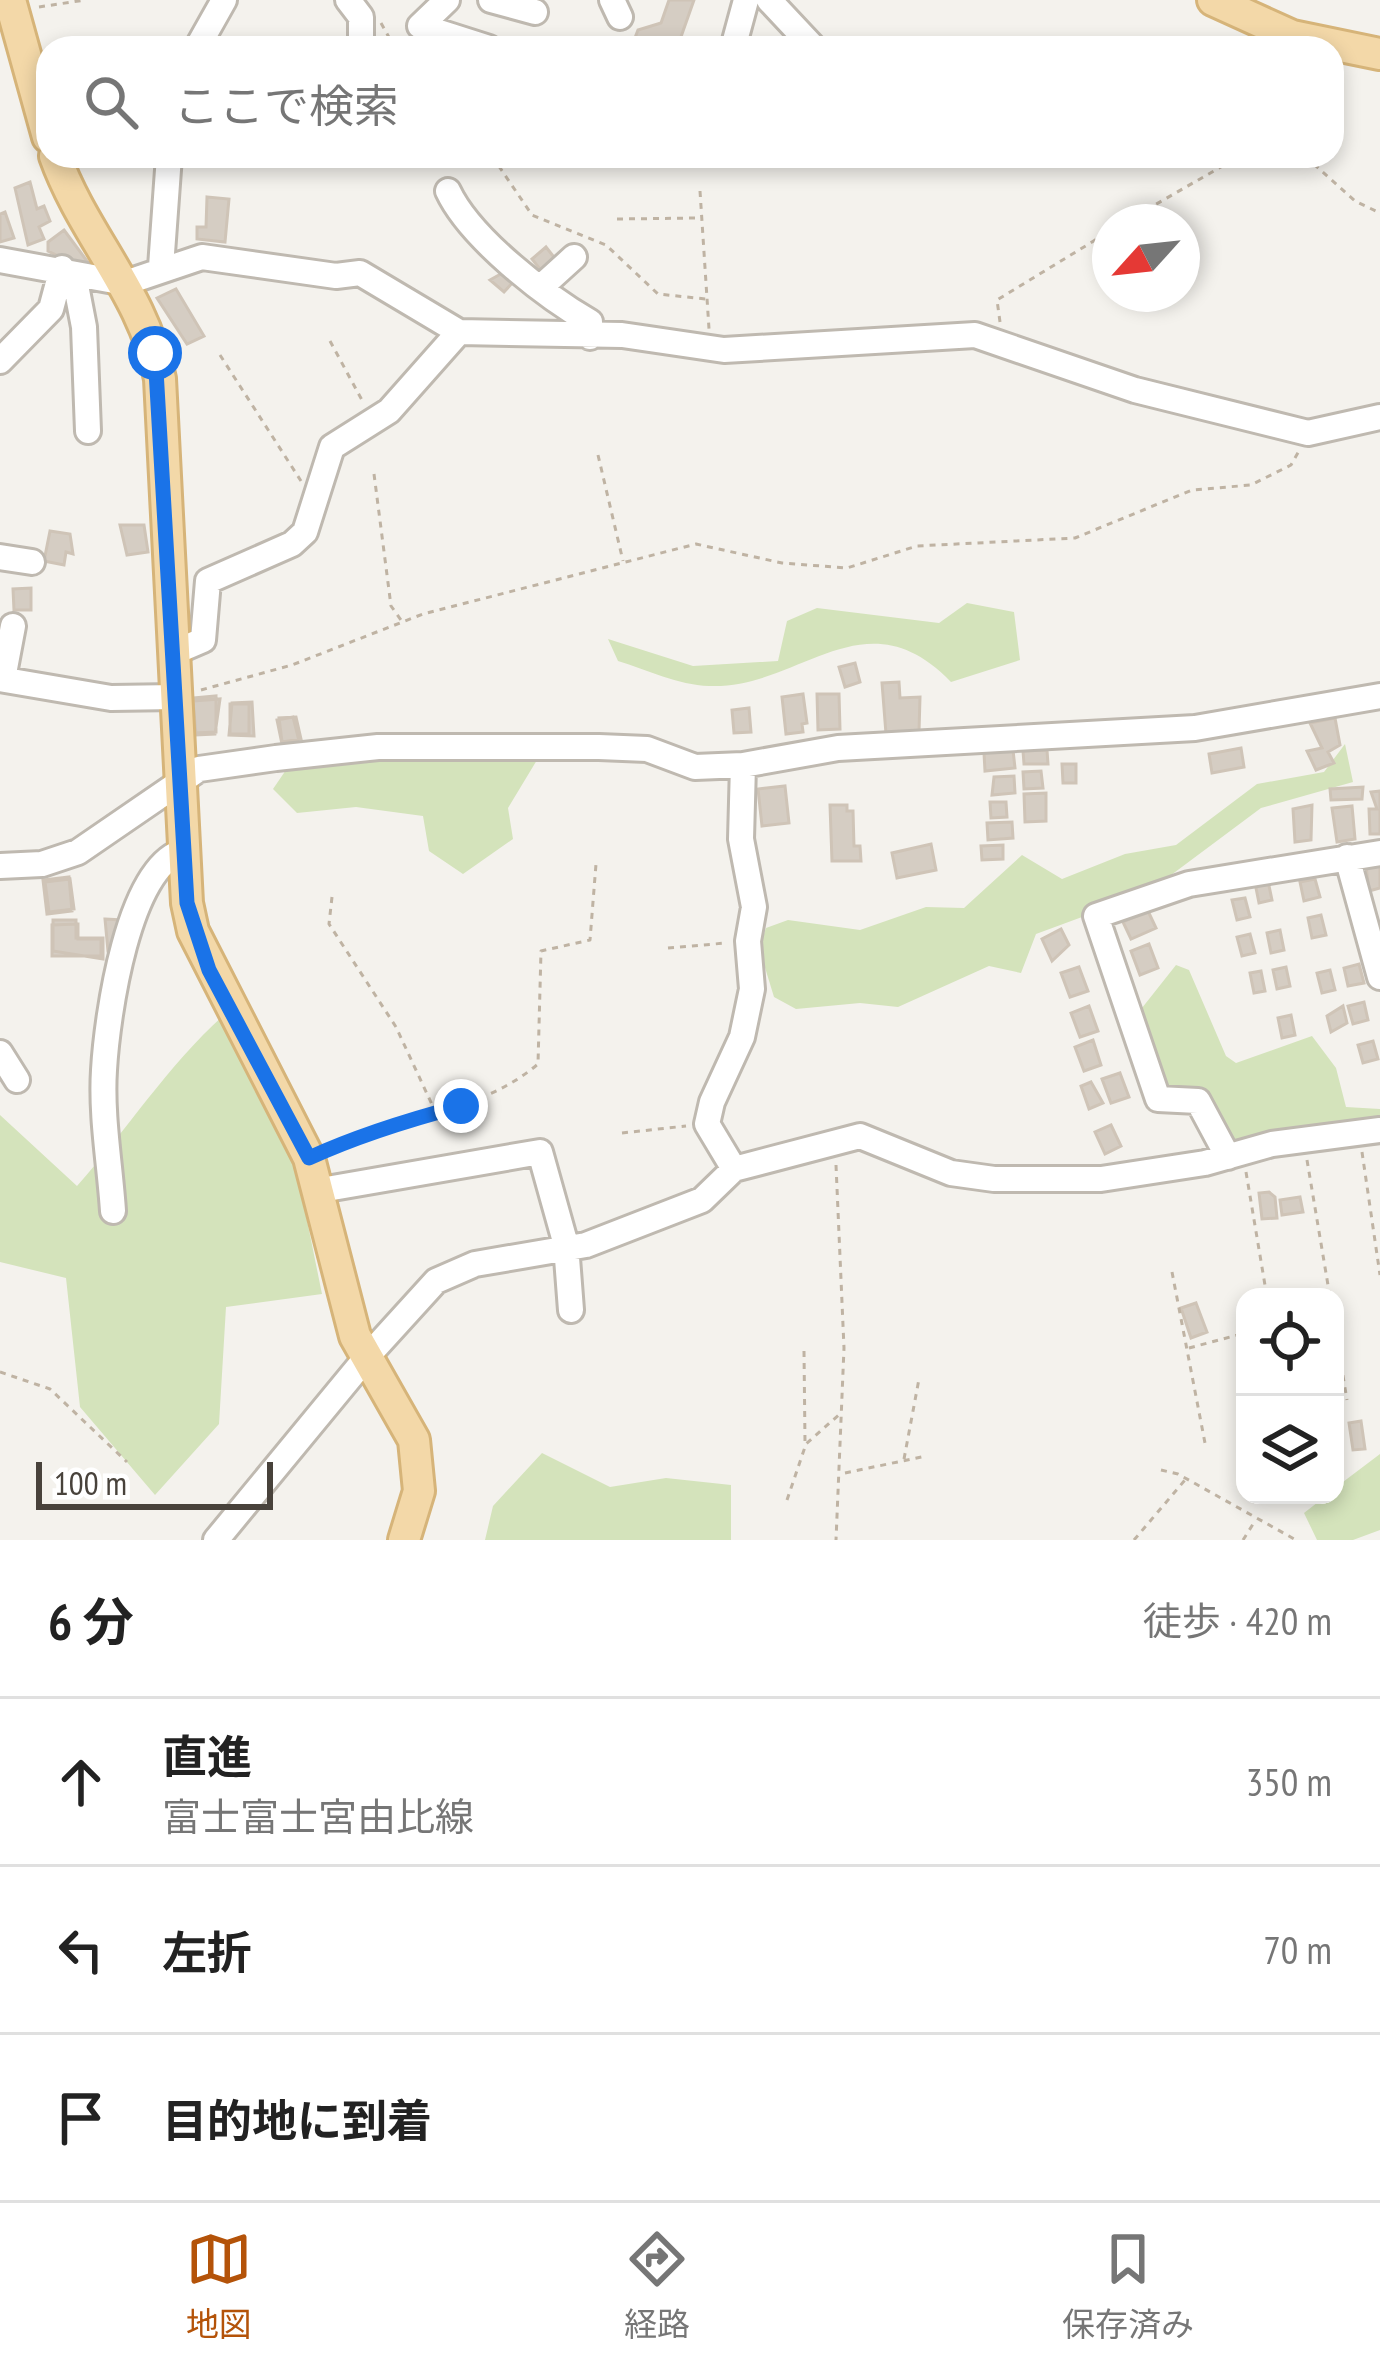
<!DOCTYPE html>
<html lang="ja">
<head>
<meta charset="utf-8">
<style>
  :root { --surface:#fff; --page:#f2f2f2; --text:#222; --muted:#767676; --line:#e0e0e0; --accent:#b45309 }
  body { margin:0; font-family:"PT Sans Narrow","Noto Sans JP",sans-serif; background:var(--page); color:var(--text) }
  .controls { position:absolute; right:36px; bottom:36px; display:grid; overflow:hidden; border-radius:24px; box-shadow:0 6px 18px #0003 }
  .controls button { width:108px; height:108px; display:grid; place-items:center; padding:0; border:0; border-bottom:3px solid var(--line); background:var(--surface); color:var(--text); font:60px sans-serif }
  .compass { position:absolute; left:1092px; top:204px; width:108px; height:108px; border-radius:50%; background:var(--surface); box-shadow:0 6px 18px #0003; rotate:243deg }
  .scale { position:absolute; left:36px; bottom:30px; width:237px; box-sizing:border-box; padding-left:12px; border:6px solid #48423b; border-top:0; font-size:33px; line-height:42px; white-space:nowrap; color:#48423b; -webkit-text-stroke:9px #fff; paint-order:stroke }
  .stop { position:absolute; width:36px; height:36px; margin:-27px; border:9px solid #1a73e8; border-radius:50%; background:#fff }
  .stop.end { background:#1a73e8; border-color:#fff; box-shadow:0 3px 12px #0008 }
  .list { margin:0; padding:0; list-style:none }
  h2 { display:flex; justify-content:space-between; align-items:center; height:156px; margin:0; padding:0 48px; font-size:51px }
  h2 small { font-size:39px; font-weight:400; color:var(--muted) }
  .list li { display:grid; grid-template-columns:78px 1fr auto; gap:36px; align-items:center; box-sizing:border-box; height:168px; padding:0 48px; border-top:3px solid var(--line) }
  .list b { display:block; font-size:45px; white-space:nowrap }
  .list p { margin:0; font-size:39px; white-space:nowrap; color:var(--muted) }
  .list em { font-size:39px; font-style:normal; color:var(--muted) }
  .icon { flex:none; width:66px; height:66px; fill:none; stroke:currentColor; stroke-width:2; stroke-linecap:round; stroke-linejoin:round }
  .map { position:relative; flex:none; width:1380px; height:1540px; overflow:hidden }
  .search { position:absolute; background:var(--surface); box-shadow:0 6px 18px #0003; left:36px; right:36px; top:36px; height:132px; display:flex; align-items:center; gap:30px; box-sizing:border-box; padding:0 42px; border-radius:36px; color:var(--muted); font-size:45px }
  .sheet { height:660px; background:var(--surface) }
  nav { display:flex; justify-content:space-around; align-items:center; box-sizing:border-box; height:168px; border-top:3px solid var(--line); background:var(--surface); font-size:33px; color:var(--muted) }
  nav a { display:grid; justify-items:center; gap:6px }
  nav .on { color:var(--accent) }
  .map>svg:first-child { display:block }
</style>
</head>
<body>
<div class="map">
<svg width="1380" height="1540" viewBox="0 0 1380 1540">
  <rect width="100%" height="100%" fill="#f4f2ed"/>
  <path fill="#d4e3bb" d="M967,603L1014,612L1020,660L951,682C864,592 800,690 709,686C678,685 647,670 618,661L608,639L693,666L778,661L787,621L817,608L939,623Z
    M1345,744L1353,782L1261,808L1147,893L1036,934L1021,973L989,966L898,1007L860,1003L796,1009L774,997L759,948L766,928L788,920L860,930L926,907L964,908L1022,855L1062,879L1125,854L1176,845L1257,784L1324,772Z
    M395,756L537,760L508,808L513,839L463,874L429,851L423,816L356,807L297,813L273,789L288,767Z
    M1176,965L1189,970L1226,1056L1236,1063L1312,1036L1336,1068L1346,1107L1380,1109V1130L1232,1156L1194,1098L1158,1099L1138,1013Z
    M224,1015L298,1176L322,1294L226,1307L219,1424L155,1495L80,1407L66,1278L0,1262V1115L77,1186C127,1130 168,1065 224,1015Z
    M542,1453L610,1487L666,1478L731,1485V1540H485L493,1506Z
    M1380,1454V1530L1353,1540H1317L1304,1513L1327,1495H1335V1488Z"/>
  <path fill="#d5cdc3" stroke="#cfc4b7" stroke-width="3" d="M669,0H694L677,48L633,43L638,30L661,23Z
    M30,182L37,209L44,206L50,221L39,227L44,239L28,245L15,188Z
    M207,197L229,199L225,242L197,239V227H206Z
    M5,212L14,238L0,242V214Z
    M64,230L87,261L80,267L48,251V242Z
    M546,247L557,261L543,273L532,259Z
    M506,271L515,280L504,292L490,280Z
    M176,289L204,336L187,344L157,298Z
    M120,525H144L148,552L127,555Z
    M50,531L70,534L73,554L66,552L64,565L44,561Z
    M31,588V610H14L13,589Z
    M855,663L860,682L845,687L839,667Z
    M899,682L900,698L920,697L919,732L886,734L882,683Z
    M803,694L807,723L802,724L803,732L786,734L782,697Z
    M817,694H839L840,729L818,730Z
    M216,696V732L194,733L192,698Z
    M220,699L215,734L196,735L193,701Z
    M252,702L254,736L229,735L232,703Z
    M230,704H249V734H230Z
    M749,708L751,732L734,733L732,710Z
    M293,717L299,741L282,744L277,720Z
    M296,717L301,739L282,742L279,718Z
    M1335,718L1340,745L1328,752L1334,763L1316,770L1307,751L1322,748L1310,723Z
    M1241,748L1244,767L1212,773L1209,754Z
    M1013,750L1015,768L985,771L984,753Z
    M1047,750L1048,764H1024L1023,751Z
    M1062,764H1076V783H1063Z
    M1041,771L1043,788L1024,789L1023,772Z
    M1014,776L1015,793L992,795L994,777Z
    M785,786L789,823L762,826L758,789Z
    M1363,787L1362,799L1331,800L1330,789Z
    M1380,791V834H1370L1369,809H1377L1371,792Z
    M1046,793V821L1025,822L1024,794Z
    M990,802H1006L1007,817L991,818Z
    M830,805H847V811H853L854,846H860L861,861H832Z
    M1312,805L1311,840L1295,842L1293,809Z
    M1352,806L1355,839L1337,842L1332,808Z
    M1012,822L1013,838L988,840L987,823Z
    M931,844L936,870L897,878L892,853Z
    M1003,845V859L982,860L981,846Z
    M1380,864V888L1369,891L1366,866Z
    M69,877L72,911L47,914L43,880Z
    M70,879L74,909L49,912L45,882Z
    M1315,879L1320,897L1304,901L1300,882Z
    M1268,881L1272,900L1259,903L1255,883Z
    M1245,898L1250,917L1237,920L1232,900Z
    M1148,911L1156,928L1131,939L1123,922Z
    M1321,915L1326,935L1312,938L1308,918Z
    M105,919L122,920L120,952L108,951Z
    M53,920H76V938H103V959L53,951Z
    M78,924V939H101V956H52V925Z
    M1061,929L1069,945L1052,961L1042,939Z
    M1280,930L1284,950L1271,953L1267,933Z
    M1250,934L1255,953L1242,956L1237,937Z
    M1149,944L1158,968L1140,975L1131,951Z
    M1359,964L1364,983L1348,986L1344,968Z
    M1079,967L1088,991L1070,997L1061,973Z
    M1286,967L1290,986L1277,989L1273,970Z
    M1330,970L1335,990L1322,993L1317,973Z
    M1261,971L1265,991L1254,993L1250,973Z
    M1364,1002L1368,1020L1353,1024L1348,1006Z
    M1089,1006L1098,1031L1080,1037L1071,1013Z
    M1343,1006L1347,1023L1331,1032L1327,1016Z
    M1291,1015L1295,1035L1282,1038L1278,1018Z
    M1093,1040L1101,1065L1084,1071L1075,1047Z
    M1373,1041L1378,1059L1363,1063L1358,1045Z
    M1120,1073L1129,1097L1111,1103L1102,1079Z
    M1091,1082L1103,1103L1089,1109L1081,1086Z
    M1111,1125L1121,1146L1105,1154L1095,1132Z
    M1269,1192L1275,1197L1277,1218L1262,1219L1259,1193Z
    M1300,1197L1303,1212L1282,1215L1280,1200Z
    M1196,1303L1207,1332L1191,1338L1181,1308Z
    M1361,1421L1365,1449L1353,1450L1349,1423Z"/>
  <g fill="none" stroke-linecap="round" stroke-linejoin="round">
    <g stroke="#bfb9b0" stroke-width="30">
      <path id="minor" d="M348,0L361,17V39
        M447,0L420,26L489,48
        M491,0L535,12
        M612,0L620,17
        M769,0L814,48
        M197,48L224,0
        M733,48L746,0
        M448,191C470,238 545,296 590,322V337
        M0,260L125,283L202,257L336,276L360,273L459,332L622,335L724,350L975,335L1135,390L1308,433L1380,417
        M161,267L169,156
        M74,275L84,327L88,431
        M541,287L574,257
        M0,361L51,309L62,268
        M0,557L32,562
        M175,652L203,640L208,581L292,544L305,532L332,447L389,411L459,332
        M0,679L111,698L176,697
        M3,679L13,626
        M1347,857L1380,977
        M0,866L42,864L78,852L199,769L276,758L378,747H599L647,749L695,767L743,765L838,748L1195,728L1380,696
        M0,1053L17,1080
        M1228,1157L1198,1101L1158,1099L1096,916L1189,884L1380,853
        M734,1169L707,1124L712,1102L742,1037L752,989L748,941L754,907L741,839L743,765
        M321,1190L540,1152L566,1245L571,1310
        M113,1211C110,1165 101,1116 104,1070C107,1017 128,865 184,851
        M216,1540L366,1358L436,1281L475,1264L586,1245L702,1200L734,1169L860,1136L951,1173L994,1179H1101L1205,1163L1272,1144L1380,1130"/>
    </g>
    <g stroke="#d6b479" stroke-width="36">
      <path id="major" d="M10,0L48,137
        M1213,0L1292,36L1380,54
        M55,156C83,235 145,295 160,379L187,903L193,931L309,1158L355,1336L414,1440L419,1491L404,1540"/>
    </g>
    <path stroke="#bfb3a3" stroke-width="3" stroke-dasharray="6 6" stroke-linecap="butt" d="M39,7L85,0
      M381,23L395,48
      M492,156L532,215L606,245L658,294L706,299
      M1305,156L1355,201L1380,213
      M700,191L709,329
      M617,219L699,218
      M1125,222L1240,156
      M1000,322L997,300L1110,231
      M330,341L363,402
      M220,355L301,481
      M598,455L623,561
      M374,474L391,606L401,620
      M201,690L292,665L423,614L696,544L782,563L847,568L917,546L1075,538L1192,490L1251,485L1291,465L1299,451
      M332,897L329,924L396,1027L435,1111
      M668,948L726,943
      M622,1133L686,1126
      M332,1147C400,1116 479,1114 538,1064L541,951L590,940L596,864
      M1362,1152L1380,1275
      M1307,1160L1330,1297
      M836,1165L844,1348L836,1540
      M1246,1172L1267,1297
      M1172,1272L1205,1443
      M1335,1328L1347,1400
      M1189,1348L1245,1333
      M804,1351L805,1442
      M0,1372L50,1389L127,1462
      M904,1459L919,1379
      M1161,1470L1178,1474L1296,1540
      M845,1473L926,1456
      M787,1500L806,1444L842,1412
      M1134,1540L1185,1480
      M1243,1540L1255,1521"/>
    <use href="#minor" stroke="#fff" stroke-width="24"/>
    <use href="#major" stroke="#f3d8a8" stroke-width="30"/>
  </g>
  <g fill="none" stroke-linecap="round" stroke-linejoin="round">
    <path stroke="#1a73e8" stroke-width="15" d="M155,353L187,903L209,970L309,1158C359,1135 408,1120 461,1106"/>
  </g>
</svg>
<div class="controls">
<button><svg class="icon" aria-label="locate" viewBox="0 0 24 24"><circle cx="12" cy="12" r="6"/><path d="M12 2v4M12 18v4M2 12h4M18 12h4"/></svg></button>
<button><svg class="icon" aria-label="layers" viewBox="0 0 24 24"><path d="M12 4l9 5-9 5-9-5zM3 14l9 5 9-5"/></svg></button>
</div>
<svg class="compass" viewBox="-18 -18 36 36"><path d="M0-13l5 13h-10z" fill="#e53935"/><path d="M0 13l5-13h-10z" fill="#767676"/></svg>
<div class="scale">100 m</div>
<div class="stop" style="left:155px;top:353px"></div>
<div class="stop end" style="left:461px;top:1106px"></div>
<div class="search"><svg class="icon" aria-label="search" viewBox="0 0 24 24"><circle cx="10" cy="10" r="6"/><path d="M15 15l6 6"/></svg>ここで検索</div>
</div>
<section class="sheet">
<h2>6 分<small>徒歩 · 420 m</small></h2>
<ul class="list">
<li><svg class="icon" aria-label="ahead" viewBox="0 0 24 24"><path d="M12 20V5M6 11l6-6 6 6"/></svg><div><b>直進</b><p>富士富士宮由比線</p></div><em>350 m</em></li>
<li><svg class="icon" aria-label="left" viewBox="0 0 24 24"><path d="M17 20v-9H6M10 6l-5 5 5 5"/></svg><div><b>左折</b></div><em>70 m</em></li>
<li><svg class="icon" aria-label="arrive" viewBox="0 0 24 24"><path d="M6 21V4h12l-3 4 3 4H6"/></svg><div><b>目的地に到着</b></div></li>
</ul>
</section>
<nav>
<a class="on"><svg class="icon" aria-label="map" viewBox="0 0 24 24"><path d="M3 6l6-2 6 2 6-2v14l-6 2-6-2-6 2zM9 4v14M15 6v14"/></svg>地図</a>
<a><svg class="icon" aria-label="directions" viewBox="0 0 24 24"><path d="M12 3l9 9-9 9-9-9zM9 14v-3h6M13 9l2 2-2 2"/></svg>経路</a>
<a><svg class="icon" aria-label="saved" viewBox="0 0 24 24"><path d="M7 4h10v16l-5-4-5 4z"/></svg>保存済み</a>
</nav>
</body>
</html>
